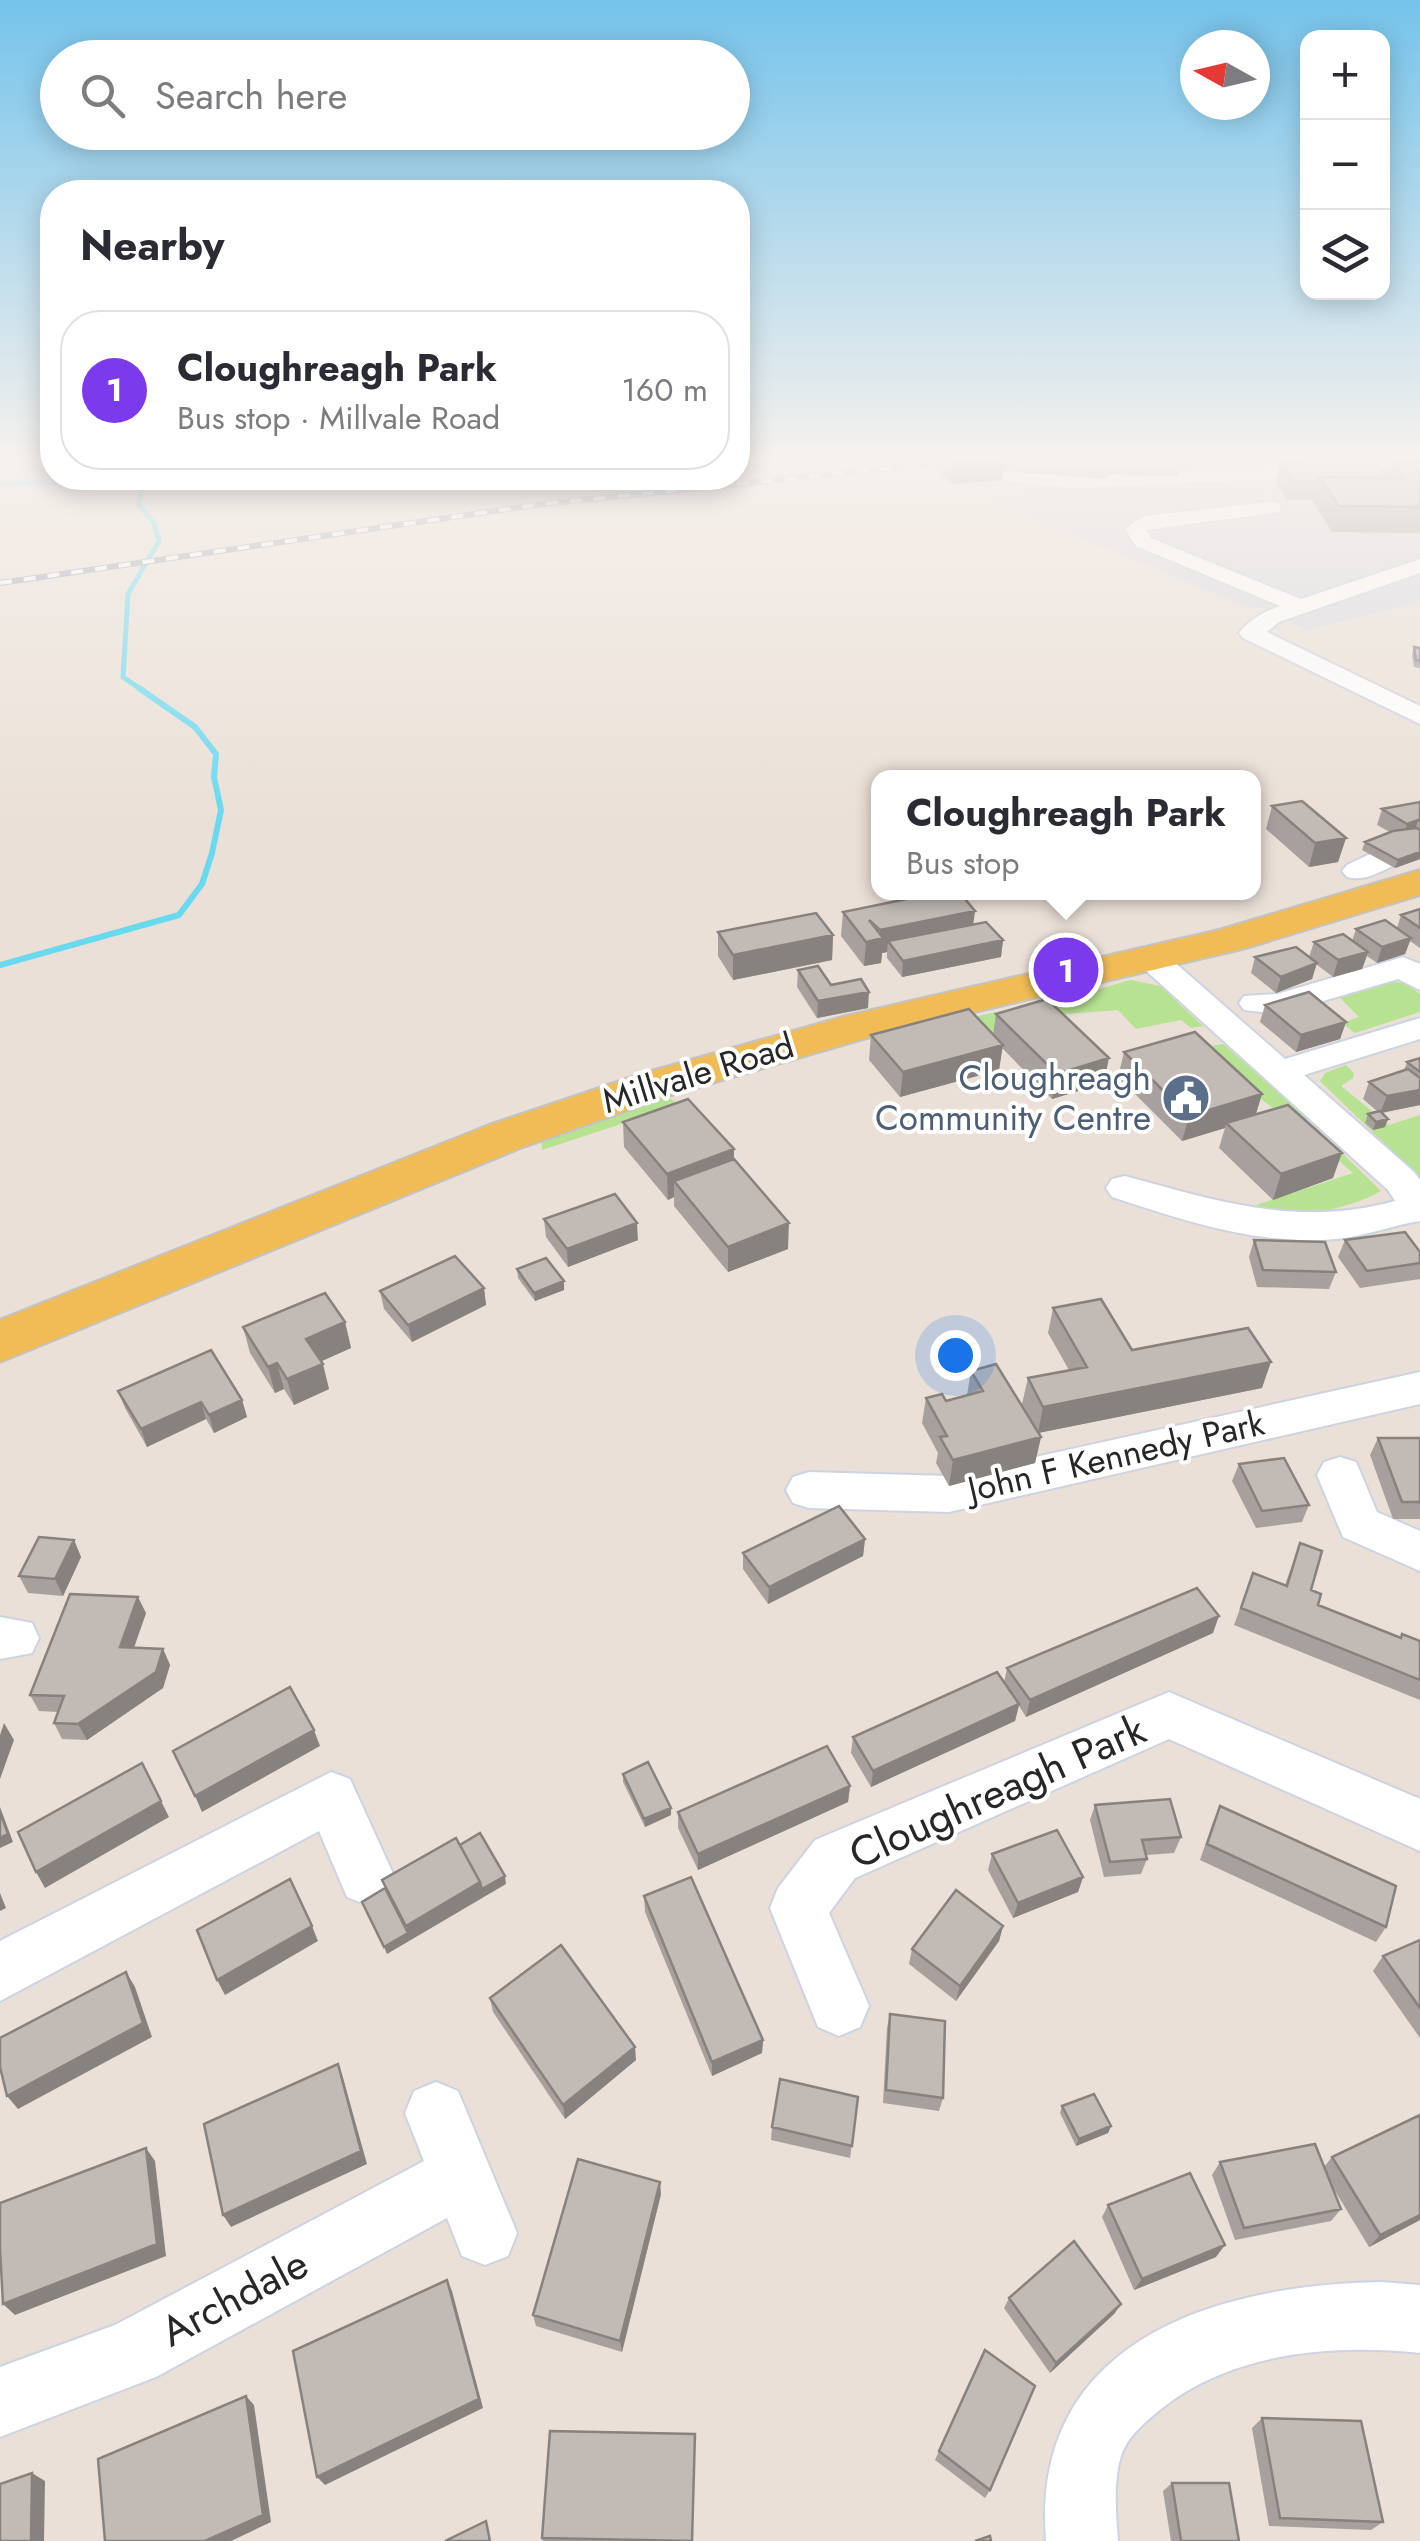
<!DOCTYPE html>
<html lang="en">
<head>
<meta charset="utf-8">
<style>
  :root { --surface:#fff; --page:#f2f2f3; --text:#2b2b33; --muted:#7c7c81; --line:#e1e1e2; --accent:#7c3aed }
  body { margin:0; font-family:Jost,sans-serif; background:var(--page); color:var(--text) }
  .controls { position:absolute; right:30px; top:30px; display:grid; overflow:hidden; border-radius:20px; box-shadow:0 5px 25px #0003 }
  .controls button { width:90px; height:90px; display:grid; place-items:center; padding:0; border:0; border-bottom:2px solid var(--line); background:var(--surface); color:var(--text); font:50px sans-serif }
  .compass { position:absolute; left:1180px; top:30px; width:90px; height:90px; border-radius:50%; background:var(--surface); box-shadow:0 5px 25px #0003; rotate:278deg }
  .you { position:absolute; left:955px; top:1355px; width:35px; height:35px; margin:-25px; border:8px solid #fff; border-radius:50%; background:#1a73e8; box-shadow:0 0 0 15px #1a73e833 }
  .badge { display:grid; place-items:center; width:65px; height:65px; border-radius:50%; background:var(--accent); color:#fff; font-size:32px; font-weight:700 }
  .pin { position:absolute; translate:-50% -50%; border:5px solid #fff; box-shadow:0 2px 10px #0006 }
  .popup { position:absolute; left:871px; top:770px; width:390px; height:130px; box-sizing:border-box; display:grid; place-content:center; border-radius:20px; background:var(--surface); filter:drop-shadow(0 2px 8px #0005); font-size:32px; white-space:nowrap; color:var(--muted) }
  .popup b { font-size:38px; color:var(--text) }
  .popup::after { content:''; position:absolute; left:50%; top:100%; margin-left:-20px; border:20px solid transparent; border-top-color:var(--surface) }
  .list { margin:0; padding:0; list-style:none }
  h2 { display:flex; justify-content:space-between; align-items:center; height:130px; margin:0; padding:0 40px; font-size:42px }
  h2 small { font-size:32px; font-weight:400; color:var(--muted) }
  .list li { display:grid; grid-template-columns:65px 1fr auto; gap:30px; align-items:center; box-sizing:border-box; height:160px; margin:0 20px 20px; padding:0 20px; border:2px solid var(--line); border-radius:40px }
  .list b { display:block; font-size:38px; white-space:nowrap }
  .list p { margin:0; font-size:32px; white-space:nowrap; color:var(--muted) }
  .list em { font-size:32px; font-style:normal; color:var(--muted) }
  .icon { flex:none; width:55px; height:55px; fill:none; stroke:currentColor; stroke-width:2; stroke-linecap:round; stroke-linejoin:round }
  .map { position:relative; flex:none; width:1420px; height:2541px; overflow:hidden }
  .search { position:absolute; background:var(--surface); box-shadow:0 5px 25px #0003; left:40px; top:40px; width:710px; height:110px; display:flex; align-items:center; gap:25px; box-sizing:border-box; padding:0 35px; border-radius:55px; color:var(--muted); font-size:38px }
  .panel { position:absolute; background:var(--surface); box-shadow:0 5px 25px #0003; left:40px; top:180px; width:710px; height:310px; border-radius:40px }
  .map>svg:first-child { display:block }
</style>
</head>
<body>
<div class="map">
<svg width="1420" height="2541" viewBox="0 0 1420 2541">
  <rect width="100%" height="100%" fill="#eae0d7"/>
  <path fill="#dad9e2" d="M1006,462H1420V601L1307,630L1266,609L1249,607L990,501L1014,487L942,485L936,468Z"/>
  <path fill="#b6e292" d="M1131,980L1160,986L1203,1026L1191,1028L1181,1020L1136,1029L1118,1010L1066,1014L1054,1020L971,1040L901,1034L1035,1003C1047,988 1058,995 1073,994C1090,994 1113,984 1131,980Z
    M1382,981L1405,983L1420,994V1012L1355,1033L1342,1023L1359,1017L1339,997Z
    M1223,1044L1309,1119L1293,1123L1194,1049Z
    M1346,1065L1354,1073L1353,1078L1341,1086L1389,1125L1420,1115V1178L1320,1081L1325,1073Z
    M662,1093L679,1105L542,1150L541,1134Z
    M1314,1126L1381,1191C1354,1207 1283,1226 1256,1205L1353,1173L1304,1130Z"/>
  <g fill="none" stroke-linecap="round" stroke-linejoin="round">
    <path stroke="#68d9ef" stroke-width="5" d="M0,484L91,480L142,488L138,504L154,523L159,541L128,594L123,677L143,691"/>
    <path stroke="#68d9ef" stroke-width="6" d="M0,965L179,915L202,884L212,853L221,810L214,777L216,754L195,727L139,688"/>
    <g stroke="#cdd3e0" stroke-width="4">
      <path id="minor" d="M1260,462H1279L1278,479L1077,488L1006,482L996,476L1006,470L1077,476L1261,470Z
        M1273,502L1280,504V512L1146,530L1151,538L1170,546L1301,599L1420,559V573L1279,622L1267,632L1420,706V724L1243,638L1239,633C1250,619 1264,612 1280,606L1136,546L1125,529L1144,516Z
        M1420,840V858C1394,859 1373,884 1347,877L1342,871L1347,865L1391,844Z
        M1153,950L1164,953L1285,1059L1420,1018V1039L1304,1075L1414,1172L1420,1180V1221C1393,1225 1366,1236 1337,1239C1259,1246 1185,1221 1112,1197L1106,1188L1112,1179L1125,1176C1217,1201 1299,1228 1395,1201L1388,1190L1142,967L1137,960L1142,953Z
        M1403,957L1420,964V990L1398,979L1279,1014L1244,1010L1239,1003L1244,996L1277,994Z
        M1420,1372V1404L949,1512L809,1508L793,1503L786,1490L793,1477L809,1472L949,1476Z
        M1340,1457L1356,1462L1377,1512L1420,1531V1571L1343,1537L1317,1475L1324,1462Z
        M0,1617L32,1623L39,1638L32,1653L0,1659Z
        M1169,1692L1420,1799V1851L1169,1739L855,1878L829,1913L869,2006L860,2027L839,2036L818,2027L770,1908L778,1888L815,1840Z
        M331,1772L350,1779L395,1878L387,1897L367,1905L347,1897L319,1831L0,2001V1941Z
        M436,2082L458,2091L517,2233L508,2256L485,2265L462,2256L447,2218L156,2377L0,2437V2367L115,2325L424,2161L405,2113L414,2091Z
        M1381,2282L1420,2285V2353C1332,2344 1232,2352 1161,2409C1146,2421 1127,2437 1121,2456C1113,2482 1116,2514 1118,2541H1046C1030,2340 1216,2285 1381,2282Z"/>
    </g>
    <g stroke="#c3c3c3" stroke-width="4">
      <path id="major" d="M1420,870V895L1246,948L877,1035L674,1094L523,1147L0,1362V1320L489,1125L641,1074L846,1016L1219,930Z"/>
    </g>
    <use href="#minor" fill="#fff" fill-rule="evenodd"/>
    <use href="#major" fill="#f1bc56" fill-rule="evenodd"/>
    <g stroke="#9ba1b2" stroke-width="6">
      <path id="rail" d="M0,583L542,504L950,462"/>
    </g>
    <use href="#rail" stroke="#fff" stroke-width="4" stroke-dasharray="12" stroke-linecap="butt"/>
  </g>
  <path fill="#a7a09c" d="M937,462H1189L1188,469H1179L1178,476L1108,475L1107,479L1003,471L1002,480L952,484L936,468Z
    M1384,462H1420V533L1332,532L1313,502V500H1287L1276,482L1280,463L1382,470Z
    M1414,647L1420,648V668L1414,667L1412,655Z
    M1420,802V859L1395,868L1362,850L1365,842L1390,832L1377,825L1382,809Z
    M1272,806L1346,838L1338,862L1309,867L1266,829Z
    M1420,909V948L1410,941L1405,954L1377,963L1367,956L1362,969L1333,977L1316,964L1312,979L1276,993L1251,973L1255,957H1309L1314,942L1352,941L1356,929L1397,928L1401,915Z
    M843,912L973,924L1003,940L1001,957L902,977L887,958V952L882,953L881,963L864,966L841,936Z
    M718,932L833,935L832,960L733,980L718,956Z
    M798,970L831,985L868,1008L817,1018L797,987Z
    M1265,1005L1346,1022L1340,1039L1296,1052L1260,1022Z
    M996,1014L1104,1083L1052,1099L1002,1048L999,1070L900,1097L869,1060L871,1035H993Z
    M1124,1052L1262,1094L1256,1114L1333,1178L1273,1200L1219,1148L1225,1128L1182,1141L1118,1077Z
    M1420,1058V1105L1382,1113L1385,1127L1373,1130L1365,1123L1368,1114L1378,1112L1363,1099L1369,1082L1404,1071L1407,1062Z
    M623,1122L734,1149V1159L788,1249L728,1272L674,1206V1197L668,1200L624,1147Z
    M544,1219L638,1240L568,1267L546,1237Z
    M1254,1240L1336,1272L1329,1289L1257,1287L1249,1257Z
    M1345,1240L1420,1252V1279L1360,1288L1338,1257Z
    M517,1269L564,1290L535,1301L518,1278Z
    M484,1288L486,1305L412,1342L384,1309L380,1291Z
    M1053,1308L1132,1350L1262,1388L1038,1433L1041,1437L1035,1463L949,1486L936,1463L938,1453L922,1423L926,1398L946,1401L967,1395L971,1371L1034,1425L1022,1404L1028,1378L1069,1370L1048,1333Z
    M345,1322L351,1348L321,1361L329,1389L294,1405L284,1389L275,1393L250,1353L243,1327Z
    M118,1391L242,1400L247,1417L214,1433L206,1419L147,1447L125,1408Z
    M1378,1438H1420V1519H1393L1370,1455Z
    M1239,1464L1309,1505L1302,1522L1256,1528L1232,1481Z
    M865,1539L863,1556L768,1604L743,1569V1553Z
    M74,1540L81,1557L63,1596L28,1593L19,1576Z
    M1300,1543L1311,1590L1318,1605L1400,1638L1420,1641V1700L1234,1625L1253,1573L1285,1585Z
    M146,1613L134,1648L163,1649L170,1665L163,1688L87,1740L62,1739L54,1723L58,1712L39,1711L30,1695Z
    M1213,1633L1026,1717L1019,1706L1015,1721L871,1787L851,1753L853,1737L1004,1683L1007,1668Z
    M623,1774L671,1808V1815L645,1827L623,1782Z
    M850,1786L848,1802L698,1870L678,1828V1812Z
    M1095,1805L1181,1837L1174,1853L1146,1855L1147,1859L1141,1874L1104,1877L1090,1820Z
    M1220,1806L1386,1927L1376,1942L1200,1860L1213,1822Z
    M992,1854L1083,1877L1078,1892L1013,1918L988,1870Z
    M644,1896L763,2040L762,2053L712,2076L645,1912Z
    M1003,1926L999,1941L956,2001L909,1964L912,1949Z
    M1420,1940V2038L1373,1971L1383,1956Z
    M490,1998L636,2060L565,2119L493,2012Z
    M890,2014L943,2098L939,2111L883,2103L887,2028Z
    M858,2097L850,2158L771,2140L772,2127Z
    M1062,2106L1111,2126L1108,2133L1076,2146L1060,2113Z
    M1420,2115V2220L1369,2247L1332,2186L1341,2209L1331,2221L1235,2240L1212,2175L1220,2162L1324,2167L1332,2157Z
    M661,2194L622,2352L536,2326L533,2315Z
    M1108,2205L1216,2257L1134,2290L1102,2217Z
    M1009,2298L1121,2304L1114,2314L1050,2373L1004,2308Z
    M985,2350L990,2490L985,2498L935,2460Z
    M1262,2418L1383,2522L1371,2530L1269,2526L1252,2428Z
    M1172,2483L1239,2541H1171L1163,2491Z
    M542,2538L693,2541H543Z"/>
  <path fill="#88827f" d="M991,462H1004L1002,480L952,484L954,466Z
    M1418,820L1413,836L1402,840L1407,824Z
    M1346,838L1338,862L1309,867L1315,843Z
    M1420,852V859L1395,868L1398,860Z
    M975,911L972,935L888,941L887,952L882,953L881,963L864,966L866,942L879,939L880,930Z
    M833,935L832,960L733,980V955Z
    M1411,938L1405,954L1377,963L1382,947Z
    M1003,940L1001,957L902,977L903,961Z
    M1368,952L1362,969L1333,977L1338,960Z
    M1317,963L1312,979L1276,993L1281,977Z
    M869,992L868,1008L817,1018L818,1001Z
    M1346,1022L1340,1039L1296,1052L1301,1035Z
    M1003,1045L999,1070L900,1097L903,1072Z
    M1109,1058L1104,1083L1052,1099L1057,1074Z
    M1420,1090V1105L1380,1113L1387,1096Z
    M1262,1094L1254,1120L1226,1123L1225,1128L1182,1141L1189,1116Z
    M1388,1119L1385,1127L1373,1130L1376,1122Z
    M734,1149L733,1175L674,1181V1197L668,1200L667,1174Z
    M1342,1153L1333,1178L1273,1200L1281,1174Z
    M637,1223L638,1240L568,1267L567,1249Z
    M789,1223L788,1249L728,1272V1247Z
    M564,1281V1290L535,1301L534,1293Z
    M484,1288L486,1305L412,1342L408,1325Z
    M345,1322L351,1348L313,1365L306,1339Z
    M1271,1362L1262,1388L1038,1433L1043,1407Z
    M277,1363L284,1389L275,1393L268,1367Z
    M323,1364L329,1389L294,1405L287,1379Z
    M242,1400L247,1417L214,1433L209,1415Z
    M201,1402L206,1419L147,1447L141,1429Z
    M1041,1437L1035,1463L949,1486L953,1460Z
    M865,1539L863,1556L768,1604L769,1587Z
    M74,1540L81,1557L63,1596L55,1579Z
    M138,1597L146,1613L128,1664L120,1647Z
    M1219,1616L1213,1633L1026,1717L1030,1700Z
    M163,1649L170,1665L163,1688L87,1740L78,1724Z
    M1019,1704L1015,1721L871,1787L873,1771Z
    M4,1723L14,1740L0,1779V1735Z
    M314,1730L320,1746L202,1812L195,1796Z
    M850,1786L848,1802L698,1870V1854Z
    M161,1801L169,1817L45,1888L36,1872Z
    M0,1807L13,1842L0,1848Z
    M671,1808V1815L645,1827L644,1819Z
    M505,1876L506,1884L387,1954L384,1947L408,1933L406,1926L480,1882Z
    M1083,1877L1078,1892L1013,1918L1018,1903Z
    M0,1893L6,1908L0,1911Z
    M312,1926L318,1941L225,1995L217,1980Z
    M1003,1926L999,1941L956,2001L960,1986Z
    M126,1972L135,1987L152,2037L18,2109L7,2096Z
    M763,2040L762,2053L712,2076V2062Z
    M635,2047L636,2060L565,2119L563,2105Z
    M338,2064L343,2078L367,2164L231,2227L223,2215Z
    M1111,2126L1108,2133L1076,2146L1079,2139Z
    M146,2148L155,2161L166,2256L15,2315L3,2304Z
    M660,2182L661,2194L622,2352L620,2341Z
    M1420,2215V2220L1369,2247L1380,2235Z
    M1225,2245L1216,2257L1134,2290L1142,2279Z
    M447,2280L452,2291L483,2408L325,2485L317,2477Z
    M1121,2304L1114,2314L1050,2373L1056,2363Z
    M246,2396L254,2405L271,2522L231,2541H205Z
    M32,2473L45,2481L44,2541H31Z"/>
  <path fill="#c2bab5" stroke="#88827f" stroke-width="2.5" d="M951,462H991L954,466Z
    M1392,462H1420V507L1339,506L1319,477L1404,479Z
    M1280,463L1377,465L1388,478L1319,477L1318,482L1292,481Z
    M1414,647L1420,648V661L1416,660Z
    M1302,801L1346,838L1315,843L1272,806Z
    M1420,802V821L1418,820L1407,824L1382,809Z
    M1416,828L1420,830V852L1398,860L1365,842L1393,831Z
    M941,892H959L975,911L880,930L869,920L883,938L866,942L843,912Z
    M1420,909V928L1401,915Z
    M816,913L833,935L733,955L718,932Z
    M1385,920L1411,938L1382,947L1356,929Z
    M986,922L1003,940L903,961L888,941Z
    M1343,934L1368,952L1338,960L1314,942Z
    M1296,947L1317,963L1281,977L1255,957Z
    M818,966L831,985L861,979L869,992L818,1001L798,970Z
    M1309,992L1346,1022L1301,1035L1265,1005Z
    M1047,999L1109,1058L1057,1074L996,1014Z
    M969,1009L1003,1045L903,1072L871,1035Z
    M1195,1032L1262,1094L1189,1116L1124,1052Z
    M1420,1058V1072L1407,1062Z
    M1408,1069L1420,1078V1090L1387,1096L1369,1082Z
    M688,1099L734,1149L667,1174L623,1122Z
    M1288,1105L1342,1153L1281,1174L1226,1123Z
    M1380,1111L1388,1119L1376,1122L1368,1114Z
    M734,1159L789,1223L728,1247L674,1181Z
    M615,1194L637,1223L567,1249L544,1219Z
    M1405,1232L1420,1252V1263L1367,1271L1345,1240Z
    M1254,1240L1325,1242L1336,1272L1263,1270Z
    M455,1256L484,1288L408,1325L380,1291Z
    M546,1258L564,1281L534,1293L517,1269Z
    M325,1293L345,1322L306,1339L323,1364L287,1379L277,1363L268,1367L243,1327Z
    M1101,1299L1132,1350L1248,1328L1271,1362L1043,1407L1028,1378L1087,1367L1053,1308Z
    M211,1350L242,1400L209,1415L201,1402L141,1429L118,1391Z
    M996,1364L1041,1437L953,1460L940,1437L947,1436L926,1398L942,1394L946,1401L983,1391L971,1371Z
    M1378,1438H1420V1502H1402Z
    M1284,1458L1309,1505L1262,1511L1239,1464Z
    M839,1506L865,1539L769,1587L743,1553Z
    M39,1537L74,1540L55,1579L19,1576Z
    M1300,1543L1322,1551L1311,1590L1321,1594L1318,1605L1401,1638L1402,1634L1420,1641V1680L1241,1608L1253,1573L1287,1586Z
    M1197,1588L1219,1616L1030,1700L1007,1668Z
    M70,1594L138,1597L120,1647L163,1649L156,1672L78,1724L54,1723L64,1696L30,1695Z
    M997,1672L1019,1704L873,1771L853,1737Z
    M290,1687L314,1730L195,1796L173,1751Z
    M827,1746L850,1786L698,1854L678,1812Z
    M648,1762L671,1808L644,1819L623,1774Z
    M142,1763L161,1801L36,1872L18,1832Z
    M1170,1799L1181,1837L1142,1840L1147,1859L1110,1862L1095,1805Z
    M1220,1806L1396,1886L1386,1927L1207,1844Z
    M0,1812L8,1834L0,1838Z
    M1057,1830L1083,1877L1018,1903L992,1854Z
    M480,1833L505,1876L482,1889L480,1882L460,1845Z
    M456,1838L480,1882L406,1926L382,1880Z
    M691,1877L763,2040L712,2062L644,1896Z
    M290,1879L312,1926L217,1980L197,1930Z
    M385,1888L408,1933L384,1947L362,1902Z
    M956,1890L1003,1926L960,1986L912,1949Z
    M1420,1940V2008L1383,1956Z
    M561,1945L635,2047L563,2105L490,1998Z
    M126,1972L143,2023L7,2096L0,2067V2038Z
    M890,2014L945,2021L943,2098L886,2090Z
    M338,2064L361,2151L223,2215L204,2124Z
    M780,2079L858,2097L852,2146L772,2127Z
    M1094,2094L1111,2126L1079,2139L1062,2106Z
    M1420,2115V2215L1380,2235L1332,2157Z
    M1315,2144L1341,2209L1244,2228L1220,2162Z
    M146,2148L157,2244L3,2304L0,2249V2203Z
    M578,2159L660,2182L620,2341L533,2315Z
    M1190,2173L1225,2245L1142,2279L1108,2205Z
    M1074,2241L1121,2304L1056,2363L1009,2298Z
    M447,2280L479,2399L317,2477L293,2351Z
    M985,2350L1035,2386L990,2490L939,2451Z
    M246,2396L263,2515L205,2541H105L98,2459Z
    M1262,2418L1361,2421L1383,2522L1280,2518Z
    M550,2431L695,2434L692,2541L542,2538Z
    M32,2473L31,2541H0V2484Z
    M1172,2483H1229L1239,2541H1181Z
    M486,2521L490,2541H445Z
    M990,2536L991,2541H975Z"/>
  <linearGradient id="sky" x2="0" y2="1"><stop stop-color="#75c3eb"/><stop offset="0.56" stop-color="#f6f1ed"/><stop offset="1" stop-color="#f6f1ed" stop-opacity="0"/></linearGradient>
  <rect width="1420" height="818" fill="url(#sky)"/>
  <defs>
    <g id="civic-disc" transform="scale(2.5)"><circle r="9.5" fill="#5c6f8a" stroke="#fff"/><path d="M-.6-6.5H3V-4.5H.6V-3L4-1V1h2V6H-6V1h2V-1L-.6-3ZM-1.2 2.5V6h2.4V2.5Z" fill="#fff"/></g>
  </defs>
  <g fill-rule="evenodd">
    <use href="#civic-disc" x="1186" y="1098"/>
  </g>
  <g text-anchor="middle" stroke-width="8" stroke-linejoin="round" paint-order="stroke">
    <g font-size="35" fill="#272727" stroke="#fff">
      <text transform="translate(698 1073) rotate(-17)" y="12">Millvale Road</text>
      <text transform="translate(1116 1456) rotate(-13)" y="12">John F Kennedy Park</text>
    </g>
    <g font-size="35" fill="#4e5e75" stroke="#fff" text-anchor="end">
      <text x="1151" y="1090">Cloughreagh<tspan x="1151" dy="40">Community Centre</tspan></text>
    </g>
    <g font-size="42" fill="#272727" stroke="#fff">
      <text transform="translate(997 1791) rotate(-24)" y="15">Cloughreagh Park</text>
      <text transform="translate(234 2297) rotate(-28)" y="15">Archdale</text>
    </g>
  </g>
</svg>
<div class="controls">
<button>+</button>
<button>−</button>
<button><svg class="icon" aria-label="layers" viewBox="0 0 24 24"><path d="M12 4l9 5-9 5-9-5zM3 14l9 5 9-5"/></svg></button>
</div>
<svg class="compass" viewBox="-18 -18 36 36"><path d="M0-13l5 13h-10z" fill="#e53935"/><path d="M0 13l5-13h-10z" fill="#7c7c81"/></svg>
<div class="you"></div>
<div class="pin badge" style="left:1066px;top:970px">1</div>
<div class="popup"><b>Cloughreagh Park</b>Bus stop</div>
<div class="search"><svg class="icon" aria-label="search" viewBox="0 0 24 24"><circle cx="10" cy="10" r="6"/><path d="M15 15l6 6"/></svg>Search here</div>
<section class="panel">
<h2>Nearby<small></small></h2>
<ul class="list">
<li><span class="badge">1</span><div><b>Cloughreagh Park</b><p>Bus stop · Millvale Road</p></div><em>160 m</em></li>
</ul>
</section>
</div>
</body>
</html>
